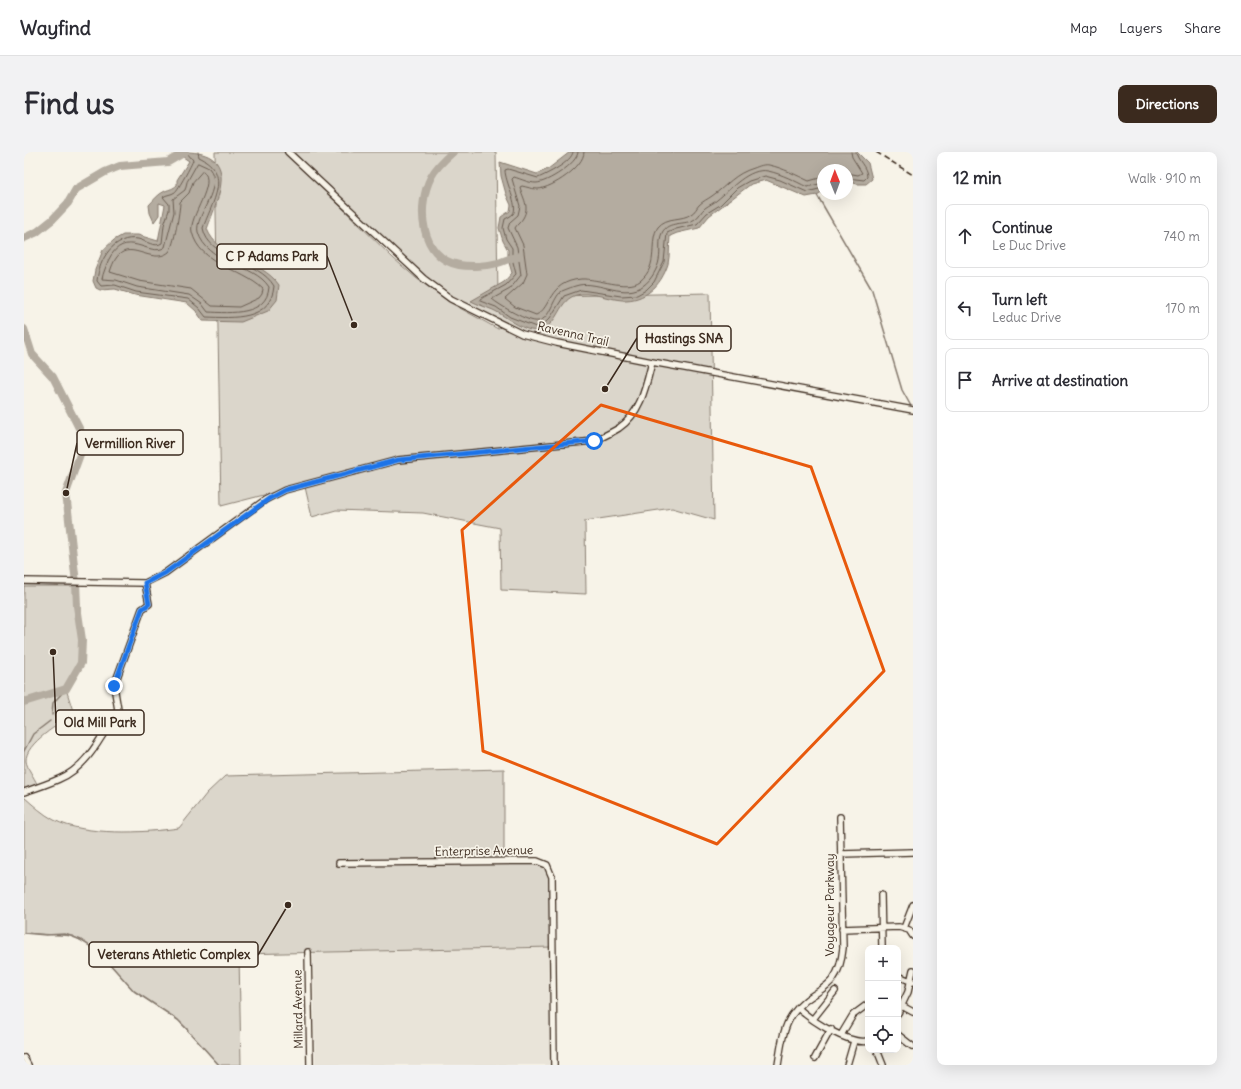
<!DOCTYPE html>
<html lang="en">
<head>
<meta charset="utf-8">
<style>
  :root { --surface:#fff; --page:#f2f2f3; --text:#2b2b33; --muted:#7c7c81; --line:#e1e1e2; --accent:#3b2a1e }
  body { margin:0; font-family:Delius,sans-serif; background:var(--page); color:var(--text) }
  .controls { position:absolute; right:12px; bottom:12px; display:grid; overflow:hidden; border-radius:8px; box-shadow:0 4px 16px #0002 }
  .controls button { width:36px; height:36px; display:grid; place-items:center; padding:0; border:0; border-bottom:1px solid var(--line); background:var(--surface); color:var(--text); font:20px sans-serif }
  .compass { position:absolute; left:793px; top:12px; width:36px; height:36px; border-radius:50%; background:var(--surface); box-shadow:0 4px 16px #0002; rotate:359deg }
  .stop { position:absolute; width:12px; height:12px; margin:-9px; border:3px solid #1a73e8; border-radius:50%; background:#fff }
  .stop.end { background:#1a73e8; border-color:#fff; box-shadow:0 1px 4px #0008 }
  .list { margin:0; padding:0; list-style:none }
  h2 { display:flex; justify-content:space-between; align-items:center; height:52px; margin:0; padding:0 16px; font-size:17px }
  h2 small { font-size:13px; font-weight:400; color:var(--muted) }
  .list li { display:grid; grid-template-columns:26px 1fr auto; gap:12px; align-items:center; box-sizing:border-box; height:64px; margin:0 8px 8px; padding:0 8px; border:1px solid var(--line); border-radius:8px }
  .list b { display:block; font-size:15px; white-space:nowrap }
  .list p { margin:0; font-size:13px; white-space:nowrap; color:var(--muted) }
  .list em { font-size:13px; font-style:normal; color:var(--muted) }
  .icon { flex:none; width:22px; height:22px; fill:none; stroke:currentColor; stroke-width:2; stroke-linecap:round; stroke-linejoin:round }
  .map { position:relative; flex:none; width:889px; height:913px; overflow:hidden; border-radius:8px }
  header { display:flex; align-items:center; gap:24px; box-sizing:border-box; height:56px; padding:0 20px; background:var(--surface); border-bottom:1px solid var(--line) }
  header strong { font-size:19px }
  nav { display:flex; gap:22px; margin-inline-start:auto; font-size:14px }
  .intro { display:flex; align-items:center; justify-content:space-between; box-sizing:border-box; height:96px; padding:0 24px }
  h1 { margin:0; font-size:28px }
  .button { padding:10px 18px; border-radius:8px; background:var(--accent); color:#fff; font-size:14px; font-weight:700 }
  main { display:flex; gap:24px; padding:0 24px }
  aside { flex:1; background:var(--surface); border-radius:8px; box-shadow:0 4px 16px #0002 }
  .map>svg:first-child { display:block }
</style>
</head>
<body>
<header>
<strong>Wayfind</strong>
<nav><a>Map</a><a>Layers</a><a>Share</a></nav>
</header>
<div class="intro"><h1>Find us</h1><a class="button">Directions</a></div>
<main>
<div class="map">
<svg width="889" height="913" viewBox="0 0 889 913">
  <rect width="100%" height="100%" fill="#f7f3e8"/>
  <filter id="ink" filterUnits="userSpaceOnUse"><feTurbulence type="fractalNoise" baseFrequency=".025" numOctaves="2"/><feDisplacementMap in="SourceGraphic" scale="8" xChannelSelector="R" yChannelSelector="G"/><feConvolveMatrix kernelMatrix="1 2 1 2 8 2 1 2 1" color-interpolation-filters="sRGB"/></filter>
  <g filter="url(#ink)">
    <path fill="#e9e4d9" d="M529,795L530,913H291L289,799Z"/>
    <path fill="#dbd6cb" stroke="#8b8074" d="M191,0H261L369,106L392,126L425,150L474,177V172L425,144L404,128L268,0H472L474,145L686,141L690,368L648,356L561,369L562,442L477,438L476,376L399,361L312,358L288,365L281,335L392,304L197,354Z
      M0,434H52C53,456 62,490 57,511C55,520 47,530 42,537L50,562C37,571 1,591 2,609C3,616 10,625 13,632L0,637Z
      M480,617V709H513L526,718L529,795L215,802L217,913H195L154,868L110,839L75,800L49,784L0,781V645C9,653 19,662 30,668C62,684 120,681 155,676L183,641L201,624Z"/>
    <path fill="#b4aca0" stroke="#84786c" d="M161,0C216,0 195,44 183,77C194,106 237,107 255,133L253,148L244,159L217,170L179,169L172,159L163,151L111,143L91,137L76,138L72,136L69,129L71,118L79,98L90,88L99,83H114L134,89L141,53L135,51V63L130,70L126,61L125,53C130,48 134,42 141,39C146,37 149,37 153,33V28L165,9L156,3Z
      M546,0H833L844,11L848,27L842,32H833L823,29V18H799V39L793,43L782,45L742,28L727,32L685,64L675,76L653,81L646,84C645,93 646,103 644,112C637,134 621,149 598,148C585,147 571,141 558,142C534,144 537,169 519,177C503,184 484,165 469,158C462,155 455,153 447,149L480,130L488,121L484,107V98L479,89L475,76L477,65L486,59L487,53L482,42L477,24L476,10L513,22L524,17Z"/>
    <g fill="none" stroke-linecap="round" stroke-linejoin="round">
      <path stroke="#6b5e52" stroke-width="1" d="M162,0L169,8C168,12 154,38 151,40C147,43 143,42 139,45L145,52V58L140,73L138,91C131,96 122,89 114,87C90,83 75,107 73,129L77,134L91,133L112,140L164,147L175,156L182,165C209,166 247,169 250,134C235,108 184,107 179,76C188,50 209,21 175,5L174,0
        M549,0C548,10 523,22 514,26L484,17L481,18C481,30 495,54 489,62C487,64 483,66 481,67L479,76L482,87L488,96V106L492,122L482,133L458,146L456,149L472,155L486,165L512,175L519,173L526,166L540,144L557,138L597,144L613,143L622,138L630,130L640,110L643,81L652,77L673,72L683,61L696,53L713,36L725,29L741,24L756,28L783,40L799,36
        M554,0C554,11 523,31 512,31C505,31 497,27 490,25L488,27L496,54L494,63L486,70L484,76L493,95L497,123L486,137L468,147C475,153 505,171 514,169C527,167 528,146 538,139C543,137 550,134 555,133C575,129 602,148 620,133C627,128 634,116 635,108C637,99 634,89 638,81C644,68 661,74 671,67C675,65 677,59 681,56C685,53 690,51 693,48C706,38 725,15 744,19C758,22 771,29 783,35L799,31
        M560,0C560,15 528,36 514,37C508,37 503,35 498,34L496,35C499,47 506,54 499,66C497,70 493,72 491,76L499,93L503,122L499,131L481,147L491,155L512,163C528,156 523,130 557,127C573,126 603,139 616,129C636,113 624,89 634,75C643,64 658,69 667,62C671,60 673,55 675,53C679,49 684,47 688,44C704,33 710,22 730,16C735,14 740,12 745,13C759,16 772,23 785,29L799,25
        M174,11L185,16C201,35 170,64 174,80C183,112 230,111 245,135C243,164 206,161 184,160L178,152L165,143L113,135L92,128L78,127C79,121 82,115 84,109C101,73 126,107 141,95L150,60L149,47L161,38L163,30Z
        M179,19C194,31 164,65 168,80C176,113 217,116 239,137L238,142L235,146L215,155L188,154L167,137L115,129L86,120C99,76 125,116 145,100C150,94 156,58 156,50L165,41L169,30Z
        M823,21L834,23L838,21L828,5L827,0
        M823,26L840,28L843,25C843,14 833,9 832,0"/>
      <path stroke="#84786c" stroke-width="1.5" d="M793,43L848,138L878,238L888,256
        M28,563L29,551L42,537
        M0,599L9,582L26,569
        M0,781L22,783L41,782L57,788L75,800L110,839L154,868L164,878
        M167,882L195,913"/>
      <path stroke="#b4aca0" stroke-width="8" d="M429,0C421,7 412,15 407,25C392,54 396,106 435,113C446,115 463,114 474,111C481,109 487,105 494,105
        M0,86L13,80L28,68L44,51L52,37L81,20L96,14L144,10L161,0
        M0,177L8,202L29,225L58,282V297L42,341L52,431L53,454L58,488L57,511L42,537L0,550"/>
      <g stroke="#3b2a1e" stroke-width="8">
        <path id="minor" d="M264,0L400,127L427,147L498,182L533,191L628,210L889,258
          M0,429L121,431L141,421L241,348L261,338L374,308L570,289C578,285 587,281 595,276C617,261 622,234 628,210
          M0,640C12,636 24,632 35,627C64,615 78,583 94,558L90,534L118,457L125,452L121,431
          M817,702L889,700
          M315,711L513,709L523,713L528,725L530,913
          M857,743L858,796
          M880,776L889,753
          M818,777L875,775L885,778L889,784
          M284,800L286,913
          M874,824L889,830
          M878,854L889,860
          M774,856C788,869 825,893 844,889
          M874,861L884,840L889,818
          M789,867L811,839
          M817,883L829,863L844,852
          M874,883L888,894
          M853,898L859,913
          M0,906L4,913
          M791,906L807,877
          M754,913C757,896 758,878 768,863C790,832 814,844 819,796L816,665
          M823,913L830,889"/>
      </g>
      <use href="#minor" stroke="#f7f3e8" stroke-width="5.5"/>
      <path stroke="#3b2a1e" stroke-width="1.5" stroke-dasharray="6 3" stroke-linecap="butt" d="M852,0L889,23"/>
    </g>
  </g>
  <g fill="none" stroke-linecap="round" stroke-linejoin="round" filter="url(#ink)">
    <path stroke="#1a73e8" stroke-width="5" d="M90,534L118,457L125,452L121,431L141,421L246,346L261,338L374,308L570,289"/>
  </g>
  <path fill="none" stroke="#e8590c" stroke-width="3" stroke-linejoin="round" d="M577,253L787,315L860,519L693,692L459,599L438,378Z"/>
  <g text-anchor="middle" stroke-width="3.5" stroke-linejoin="round" paint-order="stroke">
    <g font-size="12" fill="#3b2a1e" stroke="#f7f3e8">
      <text transform="translate(549 182) rotate(13)" y="4">Ravenna Trail</text>
      <text transform="translate(460 699) rotate(-1)" y="4">Enterprise Avenue</text>
      <text transform="translate(806 753) rotate(-90)" y="4">Voyageur Parkway</text>
      <text transform="translate(274 857) rotate(-91)" y="4">Millard Avenue</text>
    </g>
  </g>
  <path fill="none" stroke="#3b2a1e" stroke-width="1.5" d="M330 173L303 104M581 237L613 186M42 341L53 291M29 500L32 571M264 753L234 803"/>
  <g fill="#3b2a1e" stroke="#f7f3e8" stroke-width="1.5">
    <circle cx="330" cy="173" r="4"/>
    <circle cx="581" cy="237" r="4"/>
    <circle cx="42" cy="341" r="4"/>
    <circle cx="29" cy="500" r="4"/>
    <circle cx="264" cy="753" r="4"/>
  </g>
  <g fill="#f7f3e8" stroke="#3b2a1e" stroke-width="1.5">
    <rect x="193" y="92" width="110" height="25" rx="4"/>
    <rect x="613" y="174" width="94" height="25" rx="4"/>
    <rect x="53" y="278" width="106" height="25" rx="4"/>
    <rect x="32" y="558" width="88" height="25" rx="4"/>
    <rect x="65" y="790" width="169" height="25" rx="4"/>
  </g>
  <g font-size="13" text-anchor="middle" font-weight="bold" fill="#3b2a1e">
    <text x="248" y="109">C P Adams Park</text>
    <text x="660" y="191">Hastings SNA</text>
    <text x="106" y="296">Vermillion River</text>
    <text x="76" y="575">Old Mill Park</text>
    <text x="150" y="807">Veterans Athletic Complex</text>
  </g>
</svg>
<div class="controls">
<button>+</button>
<button>−</button>
<button><svg class="icon" aria-label="locate" viewBox="0 0 24 24"><circle cx="12" cy="12" r="6"/><path d="M12 2v4M12 18v4M2 12h4M18 12h4"/></svg></button>
</div>
<svg class="compass" viewBox="-18 -18 36 36"><path d="M0-13l5 13h-10z" fill="#e53935"/><path d="M0 13l5-13h-10z" fill="#7c7c81"/></svg>
<div class="stop" style="left:570px;top:289px"></div>
<div class="stop end" style="left:90px;top:534px"></div>
</div>
<aside>
<h2>12 min<small>Walk · 910 m</small></h2>
<ul class="list">
<li><svg class="icon" aria-label="ahead" viewBox="0 0 24 24"><path d="M12 20V5M6 11l6-6 6 6"/></svg><div><b>Continue</b><p>Le Duc Drive</p></div><em>740 m</em></li>
<li><svg class="icon" aria-label="left" viewBox="0 0 24 24"><path d="M17 20v-9H6M10 6l-5 5 5 5"/></svg><div><b>Turn left</b><p>Leduc Drive</p></div><em>170 m</em></li>
<li><svg class="icon" aria-label="arrive" viewBox="0 0 24 24"><path d="M6 21V4h12l-3 4 3 4H6"/></svg><div><b>Arrive at destination</b></div></li>
</ul>
</aside>
</main>
</body>
</html>
